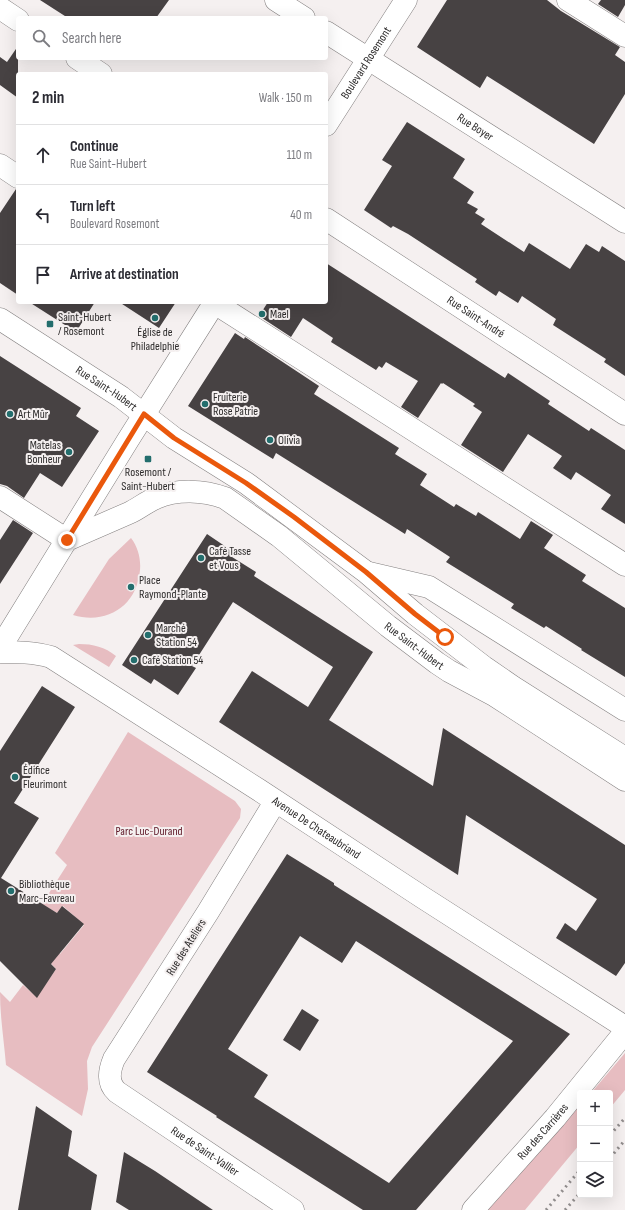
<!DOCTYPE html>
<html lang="en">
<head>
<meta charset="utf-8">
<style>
  :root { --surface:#fff; --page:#f2f2f3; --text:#2b2b33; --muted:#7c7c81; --line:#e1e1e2 }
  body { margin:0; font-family:"Sofia Sans Condensed",sans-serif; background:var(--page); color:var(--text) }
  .controls { position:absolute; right:12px; bottom:12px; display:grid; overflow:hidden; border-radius:4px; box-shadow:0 4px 16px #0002 }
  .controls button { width:36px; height:36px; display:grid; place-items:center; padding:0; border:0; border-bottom:1px solid var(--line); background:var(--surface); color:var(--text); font:20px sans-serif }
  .stop { position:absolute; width:12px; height:12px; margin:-9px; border:3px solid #ea580c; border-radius:50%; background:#fff }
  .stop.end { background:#ea580c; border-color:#fff; box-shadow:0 1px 4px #0008 }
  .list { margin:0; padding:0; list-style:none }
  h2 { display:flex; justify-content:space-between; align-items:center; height:52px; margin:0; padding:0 16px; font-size:17px }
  h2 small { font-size:13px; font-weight:400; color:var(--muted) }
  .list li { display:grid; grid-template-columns:26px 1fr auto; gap:12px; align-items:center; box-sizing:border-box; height:60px; padding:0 16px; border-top:1px solid var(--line) }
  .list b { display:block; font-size:15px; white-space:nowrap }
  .list p { margin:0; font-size:13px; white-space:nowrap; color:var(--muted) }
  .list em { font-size:13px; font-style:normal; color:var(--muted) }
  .icon { flex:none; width:22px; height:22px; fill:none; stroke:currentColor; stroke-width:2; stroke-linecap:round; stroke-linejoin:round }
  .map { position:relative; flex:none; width:625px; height:1210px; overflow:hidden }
  .search { position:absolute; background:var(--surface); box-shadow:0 4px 16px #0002; left:16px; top:16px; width:312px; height:44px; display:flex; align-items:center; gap:10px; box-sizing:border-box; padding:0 14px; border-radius:4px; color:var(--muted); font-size:15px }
  .panel { position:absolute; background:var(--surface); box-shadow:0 4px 16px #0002; left:16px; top:72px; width:312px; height:232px; border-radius:4px }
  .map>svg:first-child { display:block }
</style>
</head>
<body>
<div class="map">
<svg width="625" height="1210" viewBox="0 0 625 1210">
  <rect width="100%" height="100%" fill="#f5f0f0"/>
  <path fill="#e7bdc1" d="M131,538C138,547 141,559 140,570C137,606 107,625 73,615L109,559Z
    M79,644C93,644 105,647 116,656L109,667L73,645Z
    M128,732L235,801L241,809L240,818L92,1047L87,1061L88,1089L82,1116L6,1065C4,1041 0,1017 0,992L10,1002L23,985L37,997L56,969L44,956L49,947L60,954L84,925L63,906L57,913L42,904L67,865L55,853Z
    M625,1053V1090L610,1108V1093H591Z
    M580,1105V1144L525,1210H487Z"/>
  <path fill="#474243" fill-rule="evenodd" d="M40,0H169L156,18H68Z
    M447,0H547L561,11L620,47L615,55L625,62V94L594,144L487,76L480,88L417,47Z
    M601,0H625V5L618,17L598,4Z
    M18,46V98L0,85V57L7,62Z
    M407,122L465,159L453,178L474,192L467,203L478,209L475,213L485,219L481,224L524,252L529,243L570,269L586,244L599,252L602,246L625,261V376L604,362L606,359L553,325L556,319L522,296L518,303L499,291L496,296L475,282L477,279L408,234L393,226L391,228L364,210L392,166L382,160Z
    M16,189H18V295L0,283V213Z
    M326,263L505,378L508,373L550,401L548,404L589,431L591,428L625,450V524L601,509L611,495L576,472L571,480L553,468L562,456L528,434L503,472L461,445L482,412L473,406L475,404L443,383L442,384L441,383L418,418L401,407L418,381L386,362L382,368L379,366L376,370L331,342L333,338L303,318L291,337L259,316L268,302H326Z
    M29,302H95L76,332Z
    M119,302H176L159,328Z
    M235,333L244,339L245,337L319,386L314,394L399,448L395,454L427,474L420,485L454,507L456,504L476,516L478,512L520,539L531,521L553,535L544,548L586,575L582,581L625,608V677L581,650L582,649L546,626L544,628L511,608L514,604L446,562L450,557L407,529L405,534L276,453L273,459L188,406Z
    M0,356L81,408L76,416L99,431L62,487L40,473L24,498L7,486L0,484Z
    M13,520L33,533L0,584V540Z
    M207,534L235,553L232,557L256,572L254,576L373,652L329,720L433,786L443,728L625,845V963L616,976L556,938L565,923L576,931L597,899L466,815L458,875L219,722L252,671L308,707L333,667L233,602L192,666L196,668L178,695L154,679L151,684L122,665Z
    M42,686L75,707L14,803L39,818L1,878L57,913L62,906L84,924L51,964L56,969L37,998L0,961V751Z
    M287,854L334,883V885L570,1034L416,1210H363L216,1117L217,1116L147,1072ZM300,936L342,963L356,941L513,1041L389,1183L254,1097L268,1075L228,1049Z
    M302,1009L319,1020L300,1051L283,1040Z
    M36,1106L72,1131L68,1156L97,1175L91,1210H18Z
    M124,1152L155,1171L213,1210H129L116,1202Z"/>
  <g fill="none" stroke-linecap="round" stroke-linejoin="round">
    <g stroke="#848080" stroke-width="23">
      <g id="minor">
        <path d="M276,0L304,18"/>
        <path d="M568,0L625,36"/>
        <path d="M0,8L18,20"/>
        <path id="s1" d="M326,32L625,222"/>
        <path d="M77,58L101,74"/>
        <path d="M0,165L18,177"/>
        <path id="s2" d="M326,219L625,414"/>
        <path d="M213,302L625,565"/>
        <path id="s3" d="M0,319L121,397L174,438L246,483L366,572L415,614L484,667L513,687L625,758"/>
        <path id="s4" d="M0,497L67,540C88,531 108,522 129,513C138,509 146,502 156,498C177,489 203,490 225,498L279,536L388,626L437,663L449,671L494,695L625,780"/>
        <path d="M369,573L429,587L625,710"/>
        <path id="s5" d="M0,652C17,652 34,652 51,657L259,790L422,897L625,1027"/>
        <path id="s6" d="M275,802L208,912L114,1059C109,1071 107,1083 117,1092L293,1210"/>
        <path id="s7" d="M473,1210L555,1118L625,1032"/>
      </g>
    </g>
    <g stroke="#848080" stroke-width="23">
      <g id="major">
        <path id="s8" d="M326,125L406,0"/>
        <path d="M0,648L128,440L215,302"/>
      </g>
    </g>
    <use href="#minor" stroke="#fff" stroke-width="22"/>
    <use href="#major" stroke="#fff" stroke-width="22"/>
    <path stroke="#918d8d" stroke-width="3" stroke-dasharray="2 4" stroke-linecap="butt" d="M610,1135L625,1118
      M610,1158L625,1140
      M546,1210L580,1170
      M565,1210L580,1193"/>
  </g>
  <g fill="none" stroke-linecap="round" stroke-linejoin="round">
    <path stroke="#ea580c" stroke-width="5" d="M67,540L144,414L174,438L246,483L294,517L366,572L415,614L445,637"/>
  </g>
  <g fill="#236e6d" stroke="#f5f0f0" stroke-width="1.5">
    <circle cx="262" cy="314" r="4"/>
    <circle cx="155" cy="318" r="4"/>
    <rect x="46" y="320" width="8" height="8" rx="2"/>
    <circle cx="205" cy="404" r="4"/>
    <circle cx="10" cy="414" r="4"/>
    <circle cx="270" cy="440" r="4"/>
    <circle cx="69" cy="452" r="4"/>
    <rect x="144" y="455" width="8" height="8" rx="2"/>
    <circle cx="201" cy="558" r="4"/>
    <circle cx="131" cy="587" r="4"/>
    <circle cx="148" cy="635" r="4"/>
    <circle cx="134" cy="660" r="4"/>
    <circle cx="15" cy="777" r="4"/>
    <circle cx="11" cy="891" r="4"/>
  </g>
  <g text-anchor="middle" stroke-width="4" stroke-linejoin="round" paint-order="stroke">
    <g font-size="12" fill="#2d2b2b" stroke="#f5f0f0">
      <text dy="4" stroke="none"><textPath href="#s8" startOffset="74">Boulevard Rosemont</textPath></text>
      <text dy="4" stroke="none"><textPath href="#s1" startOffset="177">Rue Boyer</textPath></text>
      <text dy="4" stroke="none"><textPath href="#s2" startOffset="179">Rue Saint-André</textPath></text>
      <text dy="4" stroke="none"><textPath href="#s3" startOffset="127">Rue Saint-Hubert</textPath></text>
      <text dy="4" stroke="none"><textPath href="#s4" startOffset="489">Rue Saint-Hubert</textPath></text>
      <text dy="4" stroke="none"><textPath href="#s5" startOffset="367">Avenue De Chateaubriand</textPath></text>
      <text transform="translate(186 947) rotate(-58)" y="4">Rue des Ateliers</text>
      <text dy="4" stroke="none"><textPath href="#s7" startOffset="105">Rue des Carrières</textPath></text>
      <text dy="4" stroke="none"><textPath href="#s6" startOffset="445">Rue de Saint-Vallier</textPath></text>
    </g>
    <g font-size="12" fill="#2d2b2b" stroke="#f5f0f0" text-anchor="start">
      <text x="270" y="318">Mael</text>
      <text x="58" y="321">Saint-Hubert<tspan x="58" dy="14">/ Rosemont</tspan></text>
      <text x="155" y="336" text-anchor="middle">Église de<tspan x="155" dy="14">Philadelphie</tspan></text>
      <text x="213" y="401">Fruiterie<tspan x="213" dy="14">Rose Patrie</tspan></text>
      <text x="18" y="418">Art Mûr</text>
      <text x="278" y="444">Olivia</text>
      <text x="61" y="449" text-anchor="end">Matelas<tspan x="61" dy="14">Bonheur</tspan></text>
      <text x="148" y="476" text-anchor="middle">Rosemont /<tspan x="148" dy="14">Saint-Hubert</tspan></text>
      <text x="209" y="555">Café Tasse<tspan x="209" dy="14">et Vous</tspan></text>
      <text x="139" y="584">Place<tspan x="139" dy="14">Raymond-Plante</tspan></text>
      <text x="156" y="632">Marché<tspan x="156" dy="14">Station 54</tspan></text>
      <text x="142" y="664">Café Station 54</text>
      <text x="23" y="774">Édifice<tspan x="23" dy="14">Fleurimont</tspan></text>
      <text x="19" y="888">Bibliothèque<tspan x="19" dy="14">Marc-Favreau</tspan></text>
    </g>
    <g font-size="12" fill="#5b1323" stroke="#f5f0f0">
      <text x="149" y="835">Parc Luc-Durand</text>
    </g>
  </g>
</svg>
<div class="controls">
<button>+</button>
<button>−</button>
<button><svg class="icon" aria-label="layers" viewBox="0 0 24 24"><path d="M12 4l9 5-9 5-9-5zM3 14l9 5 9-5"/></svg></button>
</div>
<div class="stop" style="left:445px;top:637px"></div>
<div class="stop end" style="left:67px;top:540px"></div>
<div class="search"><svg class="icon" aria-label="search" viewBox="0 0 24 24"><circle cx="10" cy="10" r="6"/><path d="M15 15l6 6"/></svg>Search here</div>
<section class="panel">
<h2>2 min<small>Walk · 150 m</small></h2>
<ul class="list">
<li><svg class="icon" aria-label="ahead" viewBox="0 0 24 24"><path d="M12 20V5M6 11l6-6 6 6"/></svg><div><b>Continue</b><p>Rue Saint-Hubert</p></div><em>110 m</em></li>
<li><svg class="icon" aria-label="left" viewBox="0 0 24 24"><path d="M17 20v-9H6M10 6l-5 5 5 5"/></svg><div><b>Turn left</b><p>Boulevard Rosemont</p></div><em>40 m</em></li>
<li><svg class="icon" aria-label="arrive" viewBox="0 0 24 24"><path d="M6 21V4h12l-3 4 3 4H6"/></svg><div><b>Arrive at destination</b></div></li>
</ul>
</section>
</div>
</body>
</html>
